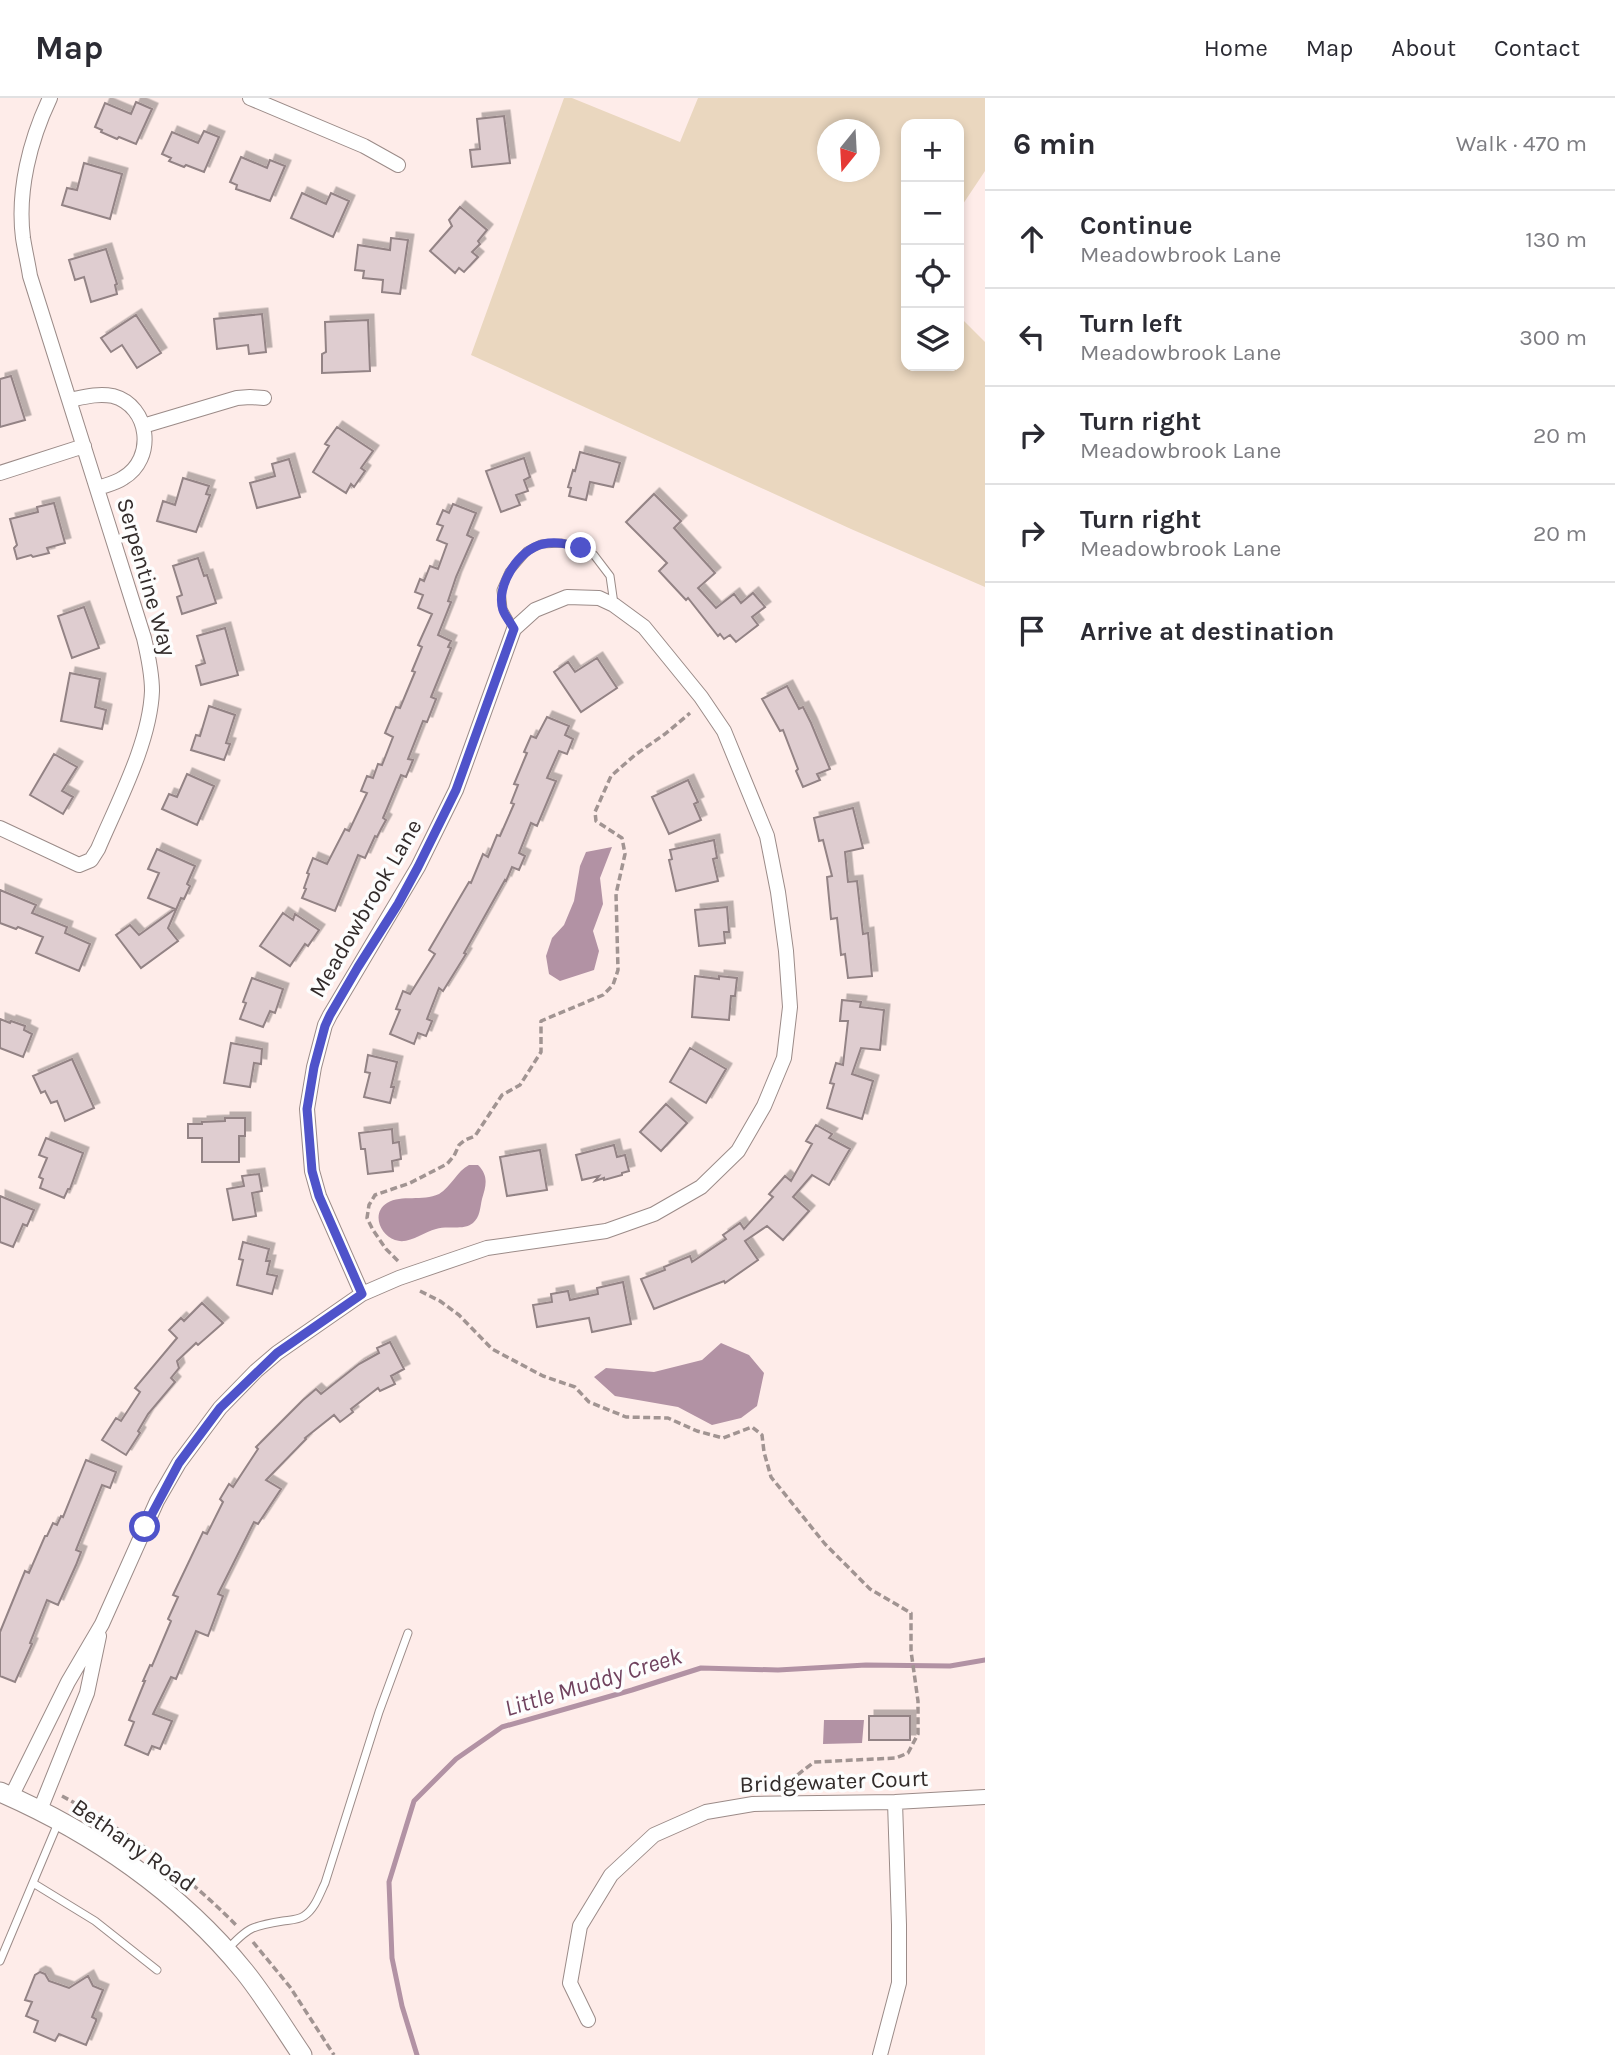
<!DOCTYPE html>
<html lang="en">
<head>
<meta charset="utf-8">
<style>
  :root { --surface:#fff; --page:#f7f7f7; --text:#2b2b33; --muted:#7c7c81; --line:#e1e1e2 }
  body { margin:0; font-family:Karla,sans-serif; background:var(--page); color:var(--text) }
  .controls { position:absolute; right:21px; top:21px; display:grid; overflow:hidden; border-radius:14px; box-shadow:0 4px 10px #0003 }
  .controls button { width:63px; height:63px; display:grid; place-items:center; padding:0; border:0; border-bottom:2px solid var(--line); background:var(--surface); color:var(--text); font:35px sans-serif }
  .compass { position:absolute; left:817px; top:21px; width:63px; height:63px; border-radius:50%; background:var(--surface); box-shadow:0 4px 10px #0003; rotate:198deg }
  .stop { position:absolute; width:21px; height:21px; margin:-16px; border:5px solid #4f53ca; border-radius:50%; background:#fff }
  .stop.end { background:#4f53ca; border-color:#fff; box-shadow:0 2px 7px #0008 }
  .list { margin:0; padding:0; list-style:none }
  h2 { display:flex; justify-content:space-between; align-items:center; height:91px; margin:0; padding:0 28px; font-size:30px }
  h2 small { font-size:23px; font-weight:400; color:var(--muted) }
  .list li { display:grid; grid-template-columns:46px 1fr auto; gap:21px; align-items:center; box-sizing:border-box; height:98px; padding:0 28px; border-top:2px solid var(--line) }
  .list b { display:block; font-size:26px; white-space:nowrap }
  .list p { margin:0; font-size:23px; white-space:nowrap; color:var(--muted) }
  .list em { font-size:23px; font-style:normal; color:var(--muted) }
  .icon { flex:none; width:38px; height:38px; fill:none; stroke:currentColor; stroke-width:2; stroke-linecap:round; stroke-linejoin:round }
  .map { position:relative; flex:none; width:985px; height:1957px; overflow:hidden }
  header { display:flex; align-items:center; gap:42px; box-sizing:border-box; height:98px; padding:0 35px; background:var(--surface); border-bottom:2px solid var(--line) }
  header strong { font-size:33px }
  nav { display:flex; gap:38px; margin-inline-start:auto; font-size:24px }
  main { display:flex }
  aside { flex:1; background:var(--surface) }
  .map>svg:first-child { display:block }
</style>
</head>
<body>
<header>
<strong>Map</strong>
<nav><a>Home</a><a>Map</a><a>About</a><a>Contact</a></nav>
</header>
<main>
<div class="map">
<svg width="985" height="1957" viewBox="0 0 985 1957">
  <defs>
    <filter id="shadow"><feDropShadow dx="5.5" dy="-5.5" stdDeviation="0" flood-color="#0004"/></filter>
  </defs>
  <rect width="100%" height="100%" fill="#feece9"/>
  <path fill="#ead7bf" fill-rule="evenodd" d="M564,0H572L680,44L698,0H985V73L959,112V26H906V268H959V218L985,244V489L851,431L471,257ZM828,32H870V74H828Z"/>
  <path fill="#b292a4" d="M612,749L600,780L603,806L593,833L599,853L594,872L560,883L549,876L546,858L552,840L564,827L574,803L580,768L586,754Z
    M469,1067H478C489,1078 486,1088 482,1101C480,1110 480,1119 473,1125C463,1133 447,1127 436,1131C423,1134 409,1147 395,1142C380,1137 371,1115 387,1105C402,1096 422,1104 439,1096C451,1089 457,1073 469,1067Z
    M721,1245L749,1257L764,1275L757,1308L741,1320L712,1327L678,1309L615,1298L594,1279L606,1270L654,1274L702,1262Z
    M824,1622H864L862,1645L823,1646Z"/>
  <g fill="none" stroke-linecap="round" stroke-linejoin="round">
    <path stroke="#b292a4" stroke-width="5" d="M417,1957L402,1908L392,1860L389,1784L414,1703L456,1661L502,1629L632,1592L701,1570L778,1572L866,1567L950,1568L985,1562"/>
  </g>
  <path fill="#dfcdd0" stroke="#938385" stroke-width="2" filter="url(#shadow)" d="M136,4L152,11L136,46L119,39L117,41L101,34L102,32L95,29L105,5L131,16Z
    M504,18L510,65L472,69L470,52L480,51L477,21Z
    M204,33L219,39L204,74L186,67L184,69L169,63L171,60L162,56L172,34L198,45Z
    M241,59L267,70L270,62L285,68L270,103L236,91L237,87L230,84Z
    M84,65L122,76L110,121L62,107L67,90L77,92Z
    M302,95L326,106L331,95L349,103L333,139L291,120Z
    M460,109L487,132L478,143L480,146L472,154L478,159L464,174L459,170L455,175L430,153L452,128L449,122Z
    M391,140L408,142L400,196L382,194L383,182L363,180L364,173L355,172L358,147L390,152Z
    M106,151L117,186L115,187L117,196L91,204L84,179L75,182L69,162Z
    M262,216L266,254L249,256L248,247L217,251L214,221Z
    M136,217L161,255L137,270L122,247L111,254L101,240Z
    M368,222L370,273L322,275V256L326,254L325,224Z
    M11,278L25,322L0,329V281Z
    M337,329L373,353L361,370L365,373L354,389L351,386L346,395L313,374L329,348L325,346Z
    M580,354L620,365L613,389L590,384L586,402L569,398L571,390L568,389L573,372L575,373Z
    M524,360L530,379L524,382L528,393L516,397L520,407L501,414L486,373Z
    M289,361L300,399L257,410L250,385L275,378L272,366Z
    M183,380L209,388L206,396L210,397L196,434L157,423L163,403L175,407Z
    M654,396L681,423L674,430L715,475L698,490L716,510L734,496L741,505L753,495L765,509L752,519L758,527L736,544L730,537L724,541L720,536L718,538L688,500L686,502L659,473L667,465L626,424Z
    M54,405L65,445L47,450L49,455L33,459L31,457L17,461L14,450L17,447L10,421L38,414L37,409Z
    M453,406L476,415L467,437L473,440L456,479L448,503L451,504L438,537L451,543L448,549L451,550L431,599L436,601L427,624L423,623L408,661L413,662L406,679L401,677L383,720L386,722L381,731L377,739L375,738L365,760L358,757L335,813L302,800L306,791L304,790L309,776L307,775L313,760L327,766L345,731L349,733L367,695L361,693L367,678L373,680L378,666L382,667L393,639L385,635L396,609L400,610L415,574L412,573L422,549L418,547L432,516L418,510L423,497L415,494L420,481L424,483L430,468L438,471L447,446L437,442L443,428L437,426L443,412L449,415Z
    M198,460L204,478L207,477L216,505L182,516L177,499L182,497L173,468Z
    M84,509L99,550L72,560L58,518Z
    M225,530L238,577L201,587L196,568L205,565L197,538Z
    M597,560L617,590L581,614L554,574L568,564L575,574Z
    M70,575L100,581L95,609L106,612L102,631L61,623Z
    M787,588L799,611L803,609L811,625L830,671L817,676L820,682L803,689L796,673L798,671L783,632L780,633L762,601Z
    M209,608L235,617L226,645L230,646L224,662L191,652L196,637L200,638Z
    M547,619L569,628L565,637L573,641L567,656L559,653L547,680L556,683L537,728L531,725L519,755L525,758L519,772L512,769L506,783L505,782L464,855L466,856L443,893L439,890L427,921L432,923L426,938L418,935L414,946L390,936L400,912L396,911L403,893L410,896L435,856L429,852L469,784L471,785L483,756L488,759L497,737L500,738L514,706L511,705L518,687L514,686L527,655L524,654L531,638L536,640Z
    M54,656L77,669L62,693L73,699L63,716L30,697Z
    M187,676L214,688L197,727L162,711L169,696L177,699Z
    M688,682L698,704L694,706L701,722L669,736L652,699Z
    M853,710L863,750L845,754L848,784L857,783L863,836L868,835L872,878L848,880L845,856L841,857L837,820L831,821L827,779L832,778L823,742L819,743L814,720Z
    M714,742L717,760L713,761L718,783L676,793L669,762L672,761L670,752Z
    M157,751L195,768L187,786L190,788L184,801L181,800L168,830L178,843L141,870L116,837L130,827L139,837L175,811L148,800L159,775L148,771Z
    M0,792L36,807L32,815L67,829L65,835L90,846L79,873L36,855L43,839L18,829L16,831L0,825Z
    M727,809L729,834H724L725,845L699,848L695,812Z
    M283,815L293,822L295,816L319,832L308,848L305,846L290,868L260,848Z
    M695,878L719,881V878L737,880L735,898H731L729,922L692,919Z
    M252,880L283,891L275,915L270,913L263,929L240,921L246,905L243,904Z
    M842,902L861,904L860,909L884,912L880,952L861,950L852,976L873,983L862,1021L827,1010L834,986L830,985L836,965L843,967L848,923H840Z
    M0,921L10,925L11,923L25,928L24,932L32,936L23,959L0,950Z
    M231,945L262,951L261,966L254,965L250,989L224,985Z
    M690,950L726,971L706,1005L670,984Z
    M368,957L397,964L391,989H394L390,1005L364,999L370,975L365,974Z
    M72,961L94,1010L65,1023L57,1003L51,1005L45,993L41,995L33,978Z
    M666,1006L687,1025L661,1053L640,1034Z
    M225,1020H245V1038H239V1064H202V1040H188V1026H202V1024L225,1023Z
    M816,1027L832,1036L829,1040L850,1051L829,1087L812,1077L793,1099L809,1113L783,1142L767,1128L745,1143L758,1162L725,1185L724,1183L654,1211L641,1181L665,1172L664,1169L690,1158L692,1164L726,1141L723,1137L740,1125L744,1131L773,1099L769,1096L785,1078L791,1083L812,1046L806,1043Z
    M392,1031L393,1045L399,1044L401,1061L392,1063L393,1073L368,1076L365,1051H361L359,1035Z
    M46,1040L83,1055L70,1091H68L64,1100L40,1090L43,1081L39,1079L47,1060L39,1057Z
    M614,1047L617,1059L625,1057L629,1073L622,1075V1077L604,1082V1080L595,1083L599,1078L582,1082L576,1057Z
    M540,1052L547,1092L507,1098L500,1059Z
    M259,1076L262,1093L252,1095L256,1118L233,1122L227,1091L244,1088L242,1078Z
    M0,1098L34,1112L27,1128L23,1126L13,1149L0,1144Z
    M243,1144L269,1151L266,1163H270L267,1176L277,1178L272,1196L237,1187L243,1162L239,1161Z
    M623,1184L631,1226L592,1234L589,1220L537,1229L533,1207L552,1204L551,1196L568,1193L570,1202L598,1196L597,1190Z
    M202,1205L223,1225L198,1247L196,1245L177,1263L179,1270L171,1280L175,1284L148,1316L138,1333L140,1335L126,1357L102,1342L116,1320L121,1323L140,1294L135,1290L177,1240L169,1232L181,1220L184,1223Z
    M390,1244L404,1271L391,1278L395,1286L380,1293L378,1290L351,1311L353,1314L340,1324L334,1317L305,1340L306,1341L266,1382L281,1391L258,1426L254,1424L218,1496L223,1498L208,1538L196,1533L176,1581L171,1579L153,1616L172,1623L160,1651L152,1648L148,1657L125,1647L134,1624L129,1622L145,1583H143L150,1567L152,1568L171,1523L168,1521L178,1499L173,1497L203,1434L207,1436L223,1404L220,1401L229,1386L233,1389L258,1351L256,1349L303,1302L316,1291L321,1296L359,1266L379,1255L377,1250Z
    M86,1362L116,1374L110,1390L102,1387L76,1452L81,1454L76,1467L58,1507L47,1502L30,1545L32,1546L15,1584L0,1578V1534L25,1473L29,1475L45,1438H47L53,1425L57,1427L61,1418L63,1419Z
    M869,1618H910V1642H869Z
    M40,1874L45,1876L49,1883L69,1890L88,1878L93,1888L103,1892L92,1919L96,1921V1923L86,1947L59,1936L55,1943L34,1934L38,1923L26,1918L32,1904L25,1902L35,1877Z"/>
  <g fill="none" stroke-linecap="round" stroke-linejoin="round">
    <g stroke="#9b8b88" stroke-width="9">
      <path id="service" d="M514,531L503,511L501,492L509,474L527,453L541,446L562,445L581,450L594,457L610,478L614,506
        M33,1785L95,1823L157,1872
        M226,1853C248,1829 252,1828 283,1823C290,1822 298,1822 304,1818C315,1811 320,1795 325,1785L379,1614L408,1535
        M0,1863L58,1725"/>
    </g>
    <g stroke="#9b8b88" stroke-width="16">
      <path id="minor" d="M250,0L364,48L398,67
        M70,302C84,299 98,295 113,298C150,308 156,361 123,380C116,385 106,387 98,390
        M143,328L237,300L250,299L264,300
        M0,375L84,348
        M567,499L599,500L614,507L644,529L701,599L724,633L767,738L778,794L786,853L790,909L784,960L764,1008L738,1053L701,1089L654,1116L606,1133L487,1150L399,1180L362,1196L319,1098L312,1073L307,1011L314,969L325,927L330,917L418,769L456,692L514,531L535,512Z
        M0,730L79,767L91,762L98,751C118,704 150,644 152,593C152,575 148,557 144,540L30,178C28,165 25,153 23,140C17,93 30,42 50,0
        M11,1699L68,1584L102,1526L157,1403L179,1365L220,1310L256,1273L277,1255L362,1196
        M40,1712L87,1595L99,1538
        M588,1922L570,1885L580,1828L611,1777L654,1737L706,1714L753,1706L895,1704L985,1699
        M880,1957L899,1885V1827L895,1704"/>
    </g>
    <g stroke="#9b8b88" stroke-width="21">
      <path id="secondary" d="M0,1694C92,1734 180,1794 244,1873C265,1899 283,1929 302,1957"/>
    </g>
    <path stroke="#a19492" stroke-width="3.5" stroke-dasharray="7 3.5" stroke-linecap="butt" d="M398,1163L386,1151L373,1132L367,1120L369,1107L375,1097L410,1085L447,1066L454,1058L459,1047L465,1042L475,1038L502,997L520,987L541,954V923L603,897L613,887L618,872L616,796L625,756L622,740L596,723L595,714L611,678L635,657L665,636L690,615
      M420,1193L440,1203L459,1217L492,1251L543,1278L575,1289L589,1304L626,1319L668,1320L697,1333L723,1340L752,1329L762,1337L764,1354L771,1379L825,1446L870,1491L911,1515V1553L918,1603V1636L908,1655L896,1660L814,1664L796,1678L793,1690
      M62,1698C127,1733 186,1776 238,1829
      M253,1844L290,1889L334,1957"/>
    <use href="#service" stroke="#fff" stroke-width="7"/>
    <use href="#minor" stroke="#fff" stroke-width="14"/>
    <use href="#secondary" stroke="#fff" stroke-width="19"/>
  </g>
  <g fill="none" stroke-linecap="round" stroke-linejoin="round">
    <path stroke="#4f53ca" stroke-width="9" d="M145,1429L179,1365L220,1310L277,1255L362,1196L319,1098L312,1073L307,1011L314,969L325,928L330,917L358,869L398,806L418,769L456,692L514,531C511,525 505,518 503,512C495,488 519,451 543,446C556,443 568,446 581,450"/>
  </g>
  <g text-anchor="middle" stroke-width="7" stroke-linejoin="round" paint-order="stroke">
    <g font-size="23" fill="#322b2a" stroke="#fdfdfd">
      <text transform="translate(147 479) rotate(74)" y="8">Serpentine Way</text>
      <text transform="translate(365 810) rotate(-60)" y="8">Meadowbrook Lane</text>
      <text transform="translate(834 1683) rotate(-2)" y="8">Bridgewater Court</text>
      <text transform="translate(134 1747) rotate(35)" y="8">Bethany Road</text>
    </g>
    <g font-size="24" font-style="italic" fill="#70425e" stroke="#fdfdfd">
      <text transform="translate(593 1584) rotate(-17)" y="8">Little Muddy Creek</text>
    </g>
  </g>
</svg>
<div class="controls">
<button>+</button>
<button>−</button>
<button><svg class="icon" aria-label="locate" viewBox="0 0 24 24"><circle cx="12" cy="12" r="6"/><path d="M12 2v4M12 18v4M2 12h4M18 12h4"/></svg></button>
<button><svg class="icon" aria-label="layers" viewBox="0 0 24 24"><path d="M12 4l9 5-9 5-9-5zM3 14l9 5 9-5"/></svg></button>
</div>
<svg class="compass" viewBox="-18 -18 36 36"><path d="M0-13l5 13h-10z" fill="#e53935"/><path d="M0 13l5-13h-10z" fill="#7c7c81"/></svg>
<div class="stop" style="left:145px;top:1429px"></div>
<div class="stop end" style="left:581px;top:450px"></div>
</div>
<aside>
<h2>6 min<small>Walk · 470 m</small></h2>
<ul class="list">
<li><svg class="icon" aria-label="ahead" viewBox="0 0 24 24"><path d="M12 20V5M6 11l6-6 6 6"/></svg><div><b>Continue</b><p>Meadowbrook Lane</p></div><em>130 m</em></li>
<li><svg class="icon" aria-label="left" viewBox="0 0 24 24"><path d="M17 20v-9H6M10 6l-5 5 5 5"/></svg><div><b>Turn left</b><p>Meadowbrook Lane</p></div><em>300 m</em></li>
<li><svg class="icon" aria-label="right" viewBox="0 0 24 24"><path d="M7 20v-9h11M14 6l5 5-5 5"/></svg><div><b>Turn right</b><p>Meadowbrook Lane</p></div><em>20 m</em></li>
<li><svg class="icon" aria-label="right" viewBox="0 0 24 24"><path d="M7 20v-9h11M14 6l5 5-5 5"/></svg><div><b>Turn right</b><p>Meadowbrook Lane</p></div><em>20 m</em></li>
<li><svg class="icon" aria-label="arrive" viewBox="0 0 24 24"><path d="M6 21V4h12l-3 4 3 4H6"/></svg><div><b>Arrive at destination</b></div></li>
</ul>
</aside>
</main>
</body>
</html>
